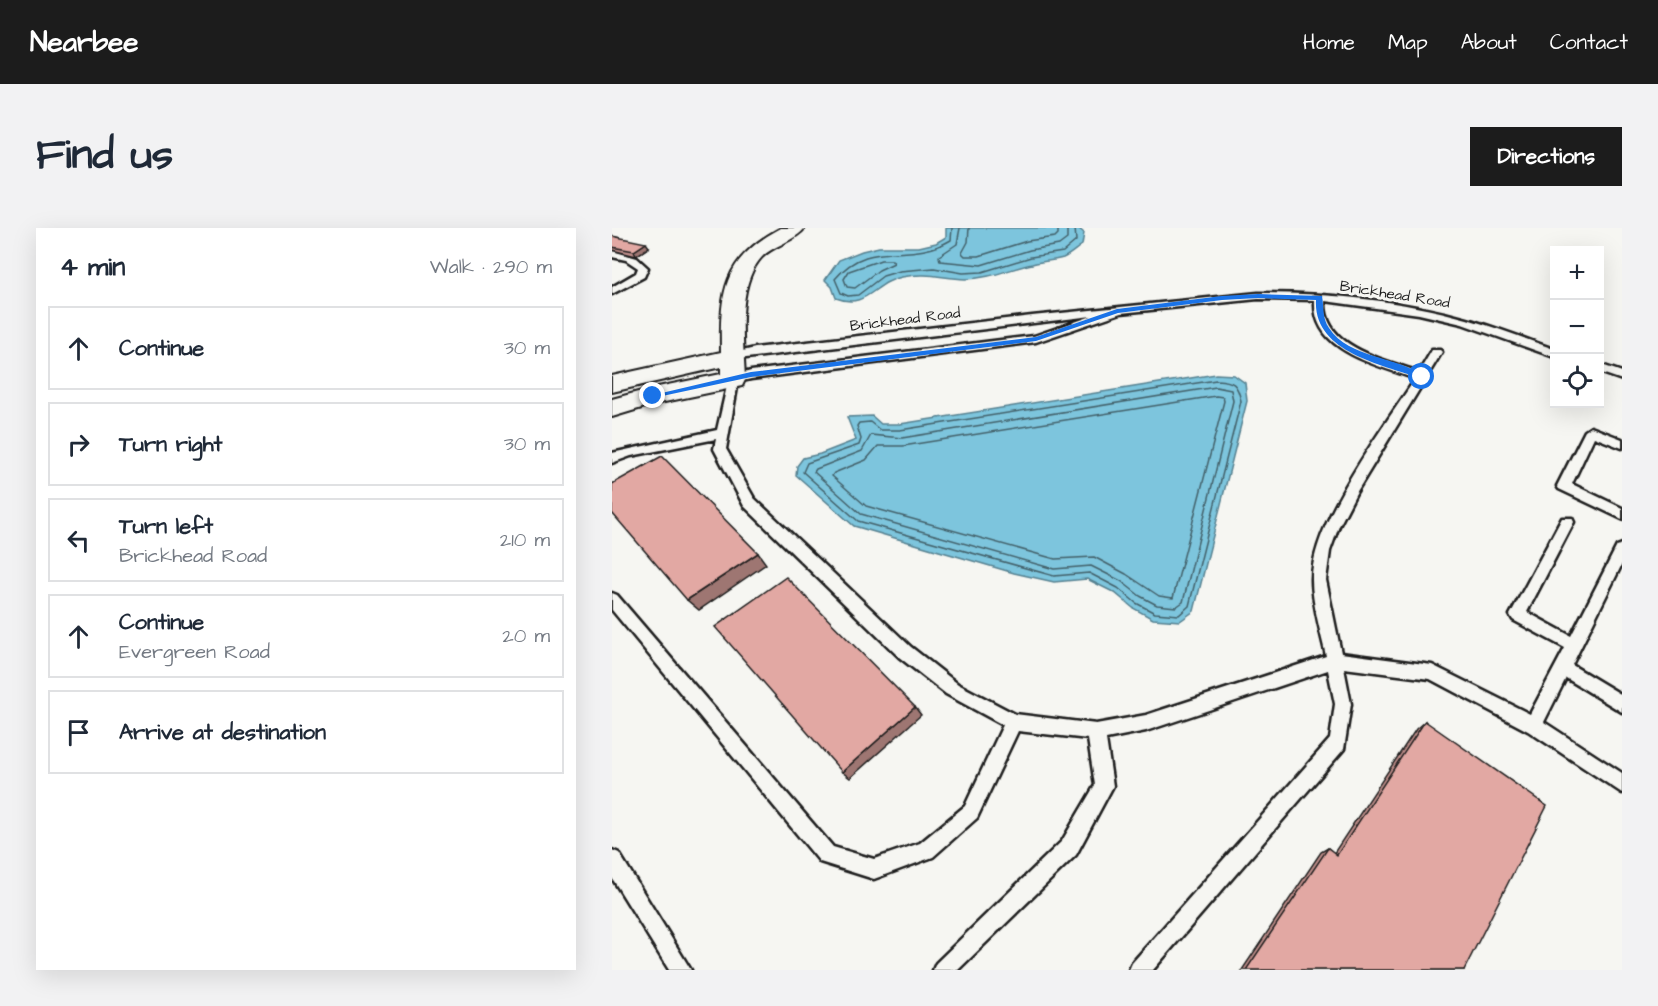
<!DOCTYPE html>
<html lang="en">
<head>
<meta charset="utf-8">
<style>
  :root { --surface:#fff; --page:#f2f2f3; --text:#1f2937; --muted:#747a83; --line:#e0e1e3; --accent:#1c1c1c }
  body { margin:0; font-family:"Architects Daughter",sans-serif; background:var(--page); color:var(--text) }
  .controls { position:absolute; right:18px; top:18px; display:grid; overflow:hidden; border-radius:0px; box-shadow:0 6px 24px #0002 }
  .controls button { width:54px; height:54px; display:grid; place-items:center; padding:0; border:0; border-bottom:2px solid var(--line); background:var(--surface); color:var(--text); font:30px sans-serif }
  .stop { position:absolute; width:18px; height:18px; margin:-14px; border:4px solid #1a73e8; border-radius:50%; background:#fff }
  .stop.end { background:#1a73e8; border-color:#fff; box-shadow:0 2px 6px #0008 }
  .list { margin:0; padding:0; list-style:none }
  h2 { display:flex; justify-content:space-between; align-items:center; height:78px; margin:0; padding:0 24px; font-size:26px }
  h2 small { font-size:20px; font-weight:400; color:var(--muted) }
  .list li { display:grid; grid-template-columns:39px 1fr auto; gap:18px; align-items:center; box-sizing:border-box; height:84px; margin:0 12px 12px; padding:0 12px; border:2px solid var(--line); border-radius:0px }
  .list b { display:block; font-size:22px; white-space:nowrap }
  .list p { margin:0; font-size:20px; white-space:nowrap; color:var(--muted) }
  .list em { font-size:20px; font-style:normal; color:var(--muted) }
  .icon { flex:none; width:33px; height:33px; fill:none; stroke:currentColor; stroke-width:2; stroke-linecap:round; stroke-linejoin:round }
  .map { position:relative; flex:none; width:1010px; height:742px; overflow:hidden; border-radius:0px }
  header { display:flex; align-items:center; gap:36px; box-sizing:border-box; height:84px; padding:0 30px; background:var(--accent); color:#fff }
  header strong { font-size:28px }
  nav { display:flex; gap:33px; margin-inline-start:auto; font-size:21px }
  .intro { display:flex; align-items:center; justify-content:space-between; box-sizing:border-box; height:144px; padding:0 36px }
  h1 { margin:0; font-size:42px }
  .button { padding:15px 27px; border-radius:0px; background:var(--accent); color:#fff; font-size:21px; font-weight:700 }
  main { display:flex; gap:36px; padding:0 36px }
  aside { flex:1; background:var(--surface); border-radius:0px; box-shadow:0 6px 24px #0002 }
  .map>svg:first-child { display:block }
</style>
</head>
<body>
<header>
<strong>Nearbee</strong>
<nav><a>Home</a><a>Map</a><a>About</a><a>Contact</a></nav>
</header>
<div class="intro"><h1>Find us</h1><a class="button">Directions</a></div>
<main>
<aside>
<h2>4 min<small>Walk · 290 m</small></h2>
<ul class="list">
<li><svg class="icon" aria-label="ahead" viewBox="0 0 24 24"><path d="M12 20V5M6 11l6-6 6 6"/></svg><div><b>Continue</b></div><em>30 m</em></li>
<li><svg class="icon" aria-label="right" viewBox="0 0 24 24"><path d="M7 20v-9h11M14 6l5 5-5 5"/></svg><div><b>Turn right</b></div><em>30 m</em></li>
<li><svg class="icon" aria-label="left" viewBox="0 0 24 24"><path d="M17 20v-9H6M10 6l-5 5 5 5"/></svg><div><b>Turn left</b><p>Brickhead Road</p></div><em>210 m</em></li>
<li><svg class="icon" aria-label="ahead" viewBox="0 0 24 24"><path d="M12 20V5M6 11l6-6 6 6"/></svg><div><b>Continue</b><p>Evergreen Road</p></div><em>20 m</em></li>
<li><svg class="icon" aria-label="arrive" viewBox="0 0 24 24"><path d="M6 21V4h12l-3 4 3 4H6"/></svg><div><b>Arrive at destination</b></div></li>
</ul>
</aside>
<div class="map">
<svg width="1010" height="742" viewBox="0 0 1010 742">
  <rect width="100%" height="100%" fill="#f6f6f2"/>
  <filter id="ink" filterUnits="userSpaceOnUse"><feTurbulence type="fractalNoise" baseFrequency=".0167" numOctaves="2"/><feDisplacementMap in="SourceGraphic" scale="12" xChannelSelector="R" yChannelSelector="G"/><feConvolveMatrix kernelMatrix="1 2 1 2 8 2 1 2 1" color-interpolation-filters="sRGB"/></filter>
  <g filter="url(#ink)">
    <path fill="#7dc5dd" stroke="#568190" stroke-width="1.5" d="M334,0H466L472,5L470,17C464,21 458,27 451,30C441,33 430,33 420,36C397,41 377,51 353,51C330,50 315,44 290,49C262,54 255,82 224,70L220,59L213,52L227,32L250,23L267,19H307L324,15L334,9Z
      M604,146L622,147L633,155L635,173L582,383L568,393L541,391L521,380L503,365L475,351L442,354L402,345L242,298L184,247L185,238L191,230L208,226L244,212L235,189L260,188L269,196H288Z"/>
    <g fill="none" stroke-linecap="round" stroke-linejoin="round">
      <path stroke="#436069" stroke-width="1.5" d="M340,0L339,12C295,38 259,8 223,51L229,65L236,68L246,67L271,48L288,43L322,40L351,45L370,44L419,29L451,24L464,13L463,0
        M348,0L345,16L327,28L328,33L369,37L418,22L447,17L455,11V0
        M357,0L356,14L350,25L353,28H367L415,13L443,9L446,6V0
        M269,32H280L282,35L267,42L243,60L235,59L232,51L237,43Z
        M604,152C622,153 625,155 629,173L577,378L567,387L543,385L524,375L506,360L477,345L442,348L246,293L191,244L195,235L247,217L249,211L245,198L247,195L258,194L268,202H288Z
        M604,159L619,162L621,173L571,374L564,379L545,377L528,368L509,353L479,338L442,341L249,286L202,244L204,241L250,223L259,207L290,210Z
        M604,168L611,169L612,173L561,370L547,368L514,346L482,329L443,331L254,278L220,248L222,245L254,232L266,218H291Z"/>
      <g stroke="#1c1c1c" stroke-width="5">
        <path id="service" d="M0,23L25,30L36,40L32,49L0,66V59L24,45L26,40L14,32L0,29Z
          M646,65C716,65 788,72 855,91C885,100 914,111 942,121V129L850,96L807,86L713,73C711,120 772,131 807,144L820,122H828L830,124L744,265L727,298L718,323L714,352L729,425L820,437L918,486L953,420L901,392L898,387L950,290H960L962,294L915,384L959,408L1005,318L1010,316V336L960,437L1010,467V484L954,450L932,494L1010,545V565L916,503L818,451L732,440L739,476L732,521L541,742H517L520,735L718,511L723,476L716,442L534,503L494,511L501,558L464,627L346,742H321L324,735L450,613L483,557L476,511L406,503L365,590L321,629L262,651L208,634L0,382V365L5,367L221,619L262,631L308,615L353,578L391,497L334,466L287,429L132,278L102,221L104,211L19,228L0,235V225L105,202L117,149L139,143L422,108L480,88L118,132L116,129L118,126L143,120L420,88ZM646,71L703,72C700,124 765,136 803,151C772,199 699,295 700,352C700,375 709,405 714,428L534,487L484,496L403,486L346,456L299,419L142,270L114,221L126,154L139,151L424,114L509,85Z
          M987,136L1010,144V152L987,144Z
          M979,199L1010,211V220L982,209L960,256L1010,280V291L947,261L945,258L973,203Z
          M0,622L7,625L79,742H57L0,650Z"/>
      </g>
      <g stroke="#1c1c1c" stroke-width="4">
        <path id="minor" d="M169,0H193C183,13 162,17 150,29C123,58 132,117 133,152L130,158L43,176L0,189V171L41,160L109,146V139L0,164V148L109,124C108,63 111,31 169,0Z"/>
      </g>
      <use href="#service" fill="#f6f6f2" fill-rule="evenodd"/>
      <use href="#minor" fill="#f6f6f2" fill-rule="evenodd"/>
    </g>
    <path fill="#c2908c" stroke="#1c1c1c" stroke-width="1.5" d="M0,8L37,19L24,28L0,22Z
      M813,493L852,742H630L709,624L716,620L722,625L804,501Z"/>
    <path fill="#9e7672" stroke="#1c1c1c" stroke-width="1.5" d="M34,15L37,19L24,28L22,23Z
      M146,325L154,336L87,382L75,372Z
      M303,479L309,487L238,550L230,544Z"/>
    <path fill="#e2a8a3" stroke="#1c1c1c" stroke-width="1.5" d="M0,8L34,15L22,23L0,19Z
      M50,228L146,325L75,372L0,285V256Z
      M174,349L303,479L230,544L103,399Z
      M813,493L935,578L852,742H634L716,620L725,627Z"/>
  </g>
  <path fill="#1a73e8" d="M646,66L710,68C712,79 710,90 717,100C737,131 786,128 813,149L807,150C769,136 701,124 704,72L646,70L610,72L506,85L424,113L139,149L41,170L37,168L139,144L424,109L505,81L610,68Z"/>
  <g text-anchor="middle" stroke-width="6" stroke-linejoin="round" paint-order="stroke">
    <g font-size="15" fill="#1c1c1c" stroke="#f6f6f2">
      <text transform="translate(783 66) rotate(9)" y="5">Brickhead Road</text>
      <text transform="translate(293 91) rotate(-7)" y="5">Brickhead Road</text>
    </g>
  </g>
</svg>
<div class="controls">
<button>+</button>
<button>−</button>
<button><svg class="icon" aria-label="locate" viewBox="0 0 24 24"><circle cx="12" cy="12" r="6"/><path d="M12 2v4M12 18v4M2 12h4M18 12h4"/></svg></button>
</div>
<div class="stop" style="left:810px;top:149px"></div>
<div class="stop end" style="left:41px;top:168px"></div>
</div>
</main>
</body>
</html>
